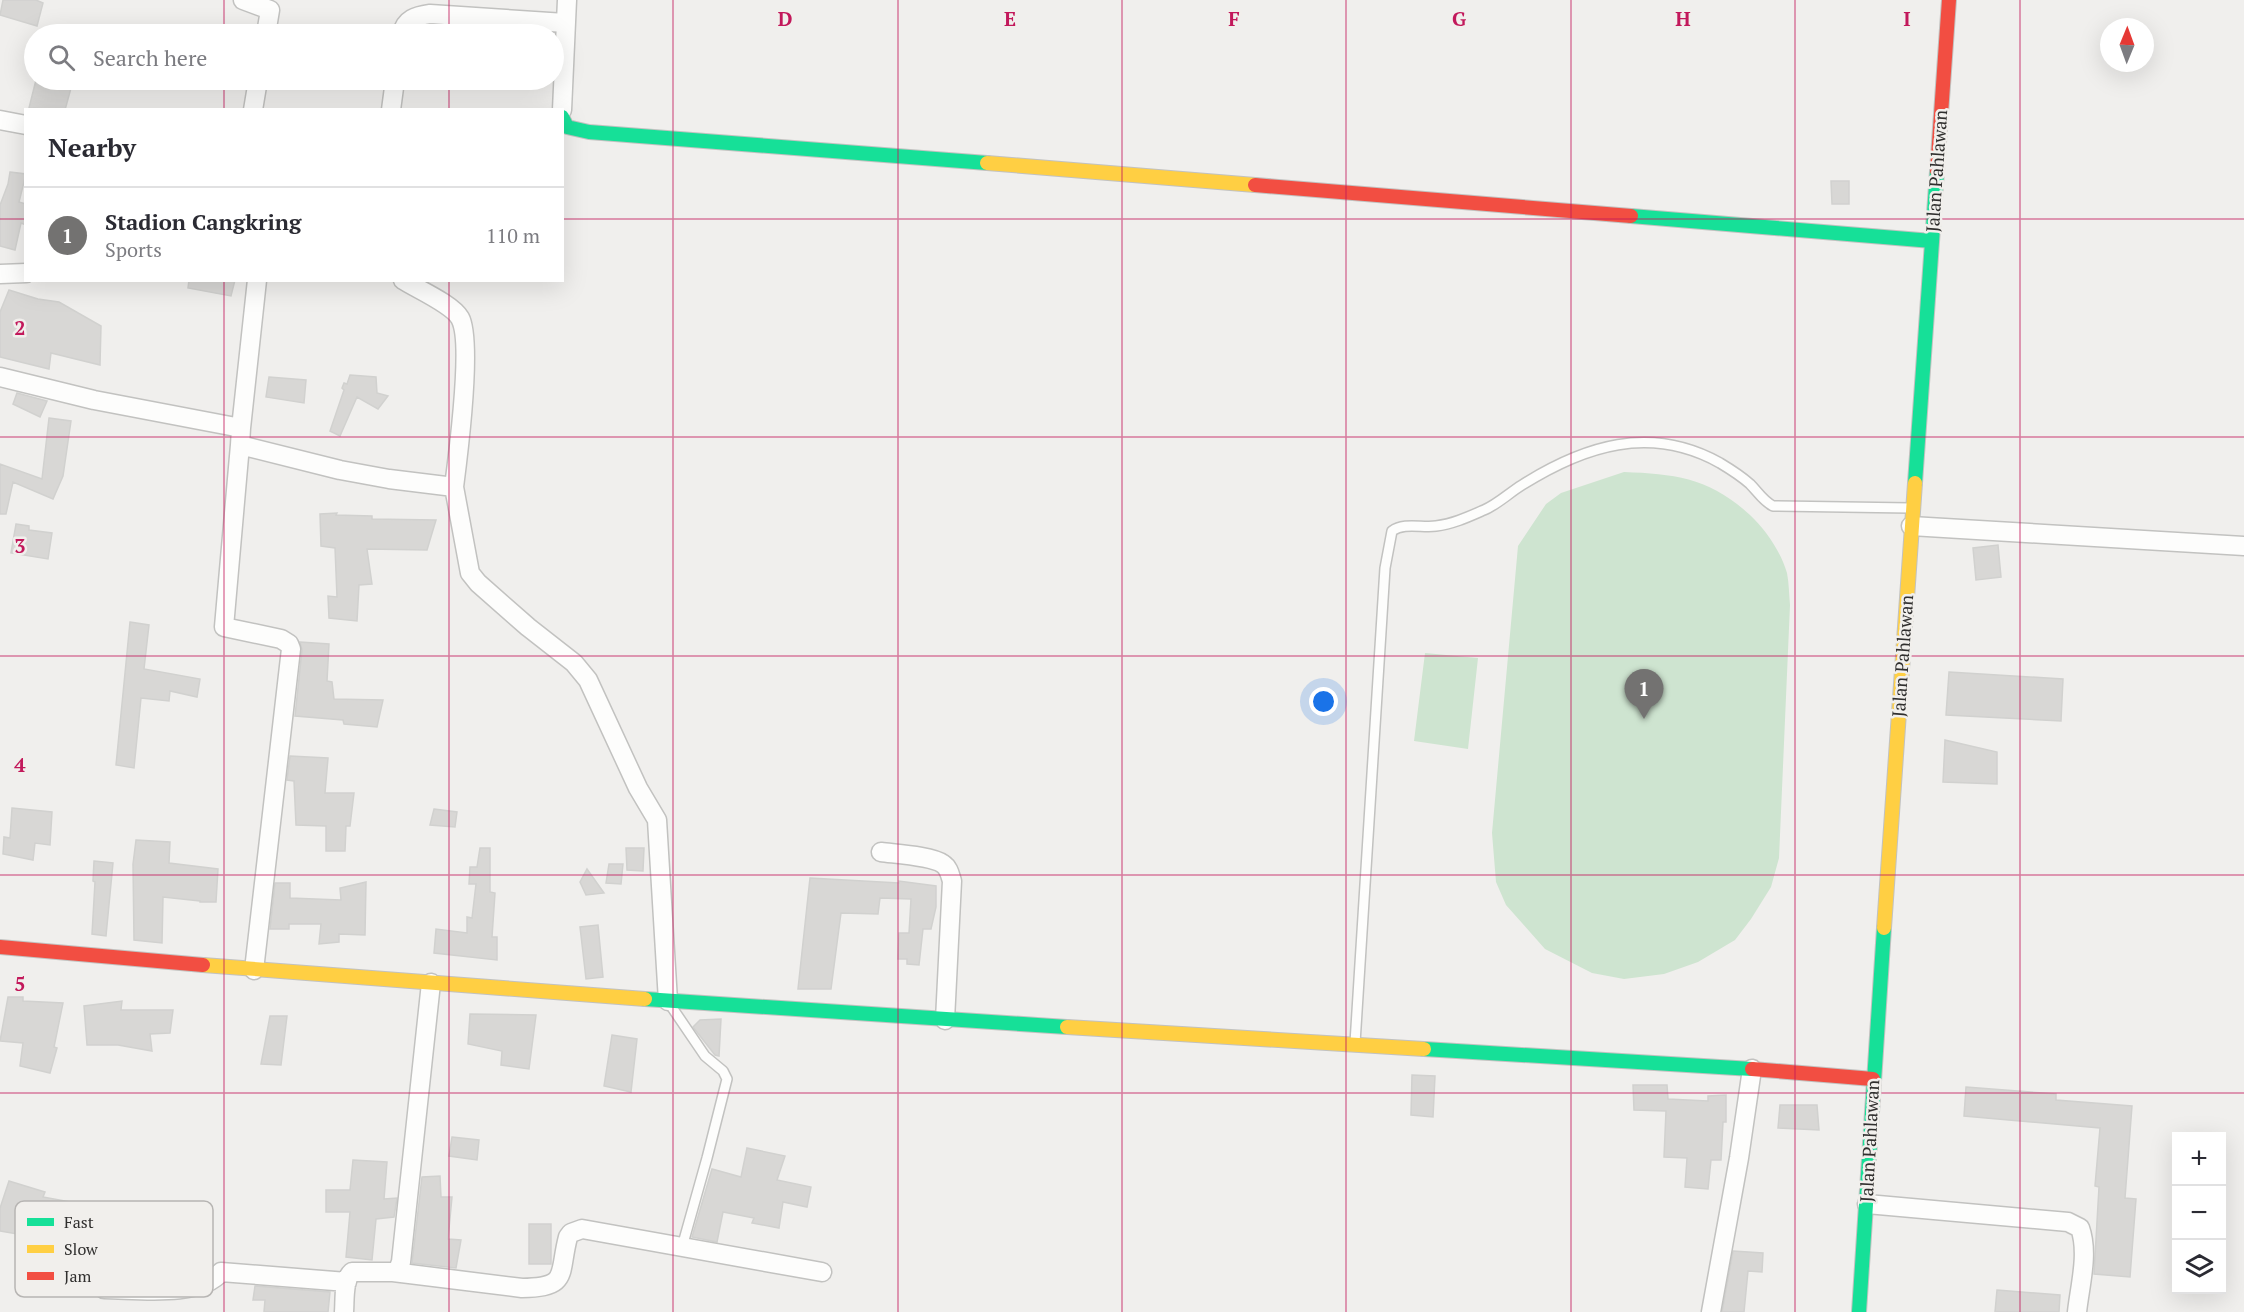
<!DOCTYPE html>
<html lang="en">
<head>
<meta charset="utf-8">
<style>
  :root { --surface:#fff; --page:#f7f7f7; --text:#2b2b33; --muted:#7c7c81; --line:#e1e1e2; --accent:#737271 }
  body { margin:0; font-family:"PT Serif",serif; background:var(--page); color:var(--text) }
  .controls { position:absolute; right:18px; bottom:18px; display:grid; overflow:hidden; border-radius:0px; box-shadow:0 6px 24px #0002 }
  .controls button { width:54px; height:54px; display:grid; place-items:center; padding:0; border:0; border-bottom:2px solid var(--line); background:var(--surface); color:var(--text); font:30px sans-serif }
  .compass { position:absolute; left:2100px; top:18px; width:54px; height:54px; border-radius:50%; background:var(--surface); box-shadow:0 6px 24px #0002; rotate:1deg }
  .you { position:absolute; left:1324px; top:702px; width:21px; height:21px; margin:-15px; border:4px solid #fff; border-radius:50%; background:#1a73e8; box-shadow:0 0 0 9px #1a73e833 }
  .badge { display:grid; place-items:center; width:39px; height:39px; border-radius:50%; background:var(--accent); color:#fff; font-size:20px; font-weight:700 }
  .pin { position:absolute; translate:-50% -50px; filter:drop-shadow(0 2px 3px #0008) }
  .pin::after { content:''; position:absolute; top:32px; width:21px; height:18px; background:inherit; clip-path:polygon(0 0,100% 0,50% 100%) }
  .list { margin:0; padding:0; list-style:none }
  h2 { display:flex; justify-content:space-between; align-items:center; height:78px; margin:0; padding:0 24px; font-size:26px }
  h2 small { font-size:20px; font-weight:400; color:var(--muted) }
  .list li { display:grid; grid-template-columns:39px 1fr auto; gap:18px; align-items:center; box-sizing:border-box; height:96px; padding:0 24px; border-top:2px solid var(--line) }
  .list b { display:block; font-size:22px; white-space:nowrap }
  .list p { margin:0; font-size:20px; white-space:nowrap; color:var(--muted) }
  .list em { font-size:20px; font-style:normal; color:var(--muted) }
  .icon { flex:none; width:33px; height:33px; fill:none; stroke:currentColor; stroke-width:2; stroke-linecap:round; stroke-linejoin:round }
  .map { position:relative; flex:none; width:2244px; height:1312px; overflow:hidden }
  .search { position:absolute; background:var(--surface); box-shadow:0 6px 24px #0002; left:24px; top:24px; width:540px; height:66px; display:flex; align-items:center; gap:15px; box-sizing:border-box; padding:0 21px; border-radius:33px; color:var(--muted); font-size:22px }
  .panel { position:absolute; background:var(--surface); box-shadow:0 6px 24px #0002; left:24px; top:108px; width:540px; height:174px; border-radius:0px }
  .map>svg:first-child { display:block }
</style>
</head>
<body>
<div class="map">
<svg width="2244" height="1312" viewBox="0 0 2244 1312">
  <rect width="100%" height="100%" fill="#f0efed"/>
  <path fill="#cee4d0" d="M1624,472C1676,474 1710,478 1750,515C1766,530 1781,552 1787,573C1789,583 1789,595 1790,605L1779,858L1771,887L1751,919L1735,940L1698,962L1664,974L1624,979L1592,973L1545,949L1506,905L1496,882L1492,833L1518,546L1546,504L1561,493Z
    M1425,653L1478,658L1468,749L1414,741Z"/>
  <path fill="#d8d7d5" stroke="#d1d1cf" stroke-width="1.5" d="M3,0H36L43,3L37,26L0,15Z
    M36,80L71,88L65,110L29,108Z
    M10,172L26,174L19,202L26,204V225L21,223L15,250L0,246V205L8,184Z
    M1831,181H1849V204H1832Z
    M189,280H235L231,296L188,288Z
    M9,290L38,299L59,302L101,326L100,365L51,353L49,369L0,357V312Z
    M350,375L376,377L377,393L388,396L378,409L357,397L340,436L330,431L344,390L342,388L344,383L347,384Z
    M269,377L306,380L304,403L266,397Z
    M17,393L47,401L40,417L13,404Z
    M49,418L71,421L63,476L53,499L13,482L6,514H0V464L42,479Z
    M337,513L336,515L372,516V519L436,520L427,550L367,549L372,584L359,585L357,621L329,618L328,596L337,597L335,548L321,546L320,514Z
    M16,524L29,526V530L52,533L48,559L11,553Z
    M1998,545L2001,577L1976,580L1973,548Z
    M130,622L149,625L144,669L200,679L197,697L170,691L169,701L141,698L134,768L116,765Z
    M300,642L329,644L327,681L332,682L334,699L383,700L377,727L344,724L343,720L295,716L302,650Z
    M1949,672L2063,679L2061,721L1946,715Z
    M1945,740L1997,752V784L1943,782Z
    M290,756L328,758L325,793H354L350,826H346L345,851H326V826L296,825L294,781L287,780Z
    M12,808L52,812L50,845L35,843L33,860L3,854L4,837L10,838Z
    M434,809L457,812L455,827L430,825Z
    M136,840L170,842L169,863L218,869L216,902H200V901L163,897L162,943L134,940L133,864Z
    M480,848H490V892L495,893L492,937H497V960L434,953L436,929L467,933V917L472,918L476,884H469L470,867H477Z
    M626,848H644L643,871L627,870Z
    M94,861L113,863L106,936L92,934L95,882L93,881Z
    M609,864H623L621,884L606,883Z
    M587,869L604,893L586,895L580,882Z
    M810,878L899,883V881L936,886V907L931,929H923L919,965L907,964V959H898L899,933H909L911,899L880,898L878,914L841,913L831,989H798Z
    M366,882L365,935L339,934V942L319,944L321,924H289V929H270L275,883H290V898L341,900L340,888Z
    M598,925L603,977L586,979L580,927Z
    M8,997H23V1001L63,1003L54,1047L57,1048L50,1073L20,1066L23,1043L0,1041Z
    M122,1001L121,1010H173L170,1033L150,1034L152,1051L118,1045H87L84,1006Z
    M470,1014L536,1015L529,1069L501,1065L502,1051L468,1044Z
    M270,1016H287L281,1065L261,1064Z
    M721,1019L719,1056L715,1055L693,1027L700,1020Z
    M612,1035L637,1039L631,1092L604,1086Z
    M1412,1075L1435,1076L1433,1117L1411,1115Z
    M1633,1085H1667L1668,1099L1708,1101V1096L1726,1095V1122H1723L1721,1160H1711L1708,1189L1685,1187L1687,1158L1664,1157L1666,1111L1634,1110Z
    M1966,1087L2056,1094V1100L2132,1106L2125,1198L2136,1199L2130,1277L2094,1274L2099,1187L2095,1186L2100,1128L1964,1116Z
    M1780,1105H1817L1819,1130L1778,1128Z
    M452,1137L479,1140L477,1160L449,1156Z
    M747,1148L785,1156L777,1180L811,1187L807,1207L783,1202L779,1228L752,1223L754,1218L723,1212L717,1242L692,1237L712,1169L741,1177Z
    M353,1160L387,1162L384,1199L397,1198L394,1217L376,1219L372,1260L346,1257L350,1212H326V1190H350Z
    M440,1176L441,1197H452L448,1239L461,1240L456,1268L412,1263L422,1177Z
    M9,1181L45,1192L43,1197L87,1205L84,1221L55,1216V1214L21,1204L17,1234L0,1231V1208Z
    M529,1224H551V1264H529Z
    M1733,1251L1763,1253L1762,1272L1748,1271L1744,1312H1722Z
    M255,1286L330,1292L328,1312H264L265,1300H253Z
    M1997,1290L2060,1295L2059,1312H1995Z"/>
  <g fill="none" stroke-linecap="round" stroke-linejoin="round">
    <g stroke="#c2c2c0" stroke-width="12">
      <path id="lane" d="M669,1003L705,1056L723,1071L727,1079L707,1158L682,1247
        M1355,1043L1385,568L1392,531C1404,522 1422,528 1436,526C1453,524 1468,517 1484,510C1498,504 1509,493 1522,485C1584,446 1650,424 1720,463C1730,469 1741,476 1750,484C1758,492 1763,501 1773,506L1910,508"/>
    </g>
    <g stroke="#c2c2c0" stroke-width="21">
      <path id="street" d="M243,0L270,10L266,34
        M402,34C405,19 416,16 430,14L565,23
        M253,110L258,80
        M391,110L395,80
        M562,110L567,0
        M0,120L26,125
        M0,274L26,273
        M403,280C417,289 452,304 460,318C473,341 458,456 454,487
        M0,377L94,400L241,428L257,280
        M241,428L240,445L340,470L389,479L454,487L470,573L478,583L528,627L574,663L588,680L638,788L657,820L668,1001
        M240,445L224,627L281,639L289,644L291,649L254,970
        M1911,526L2244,546
        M881,852C896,854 932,856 943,864C949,868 950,875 952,881L945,1020
        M1867,1204L2068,1222L2080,1228C2089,1253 2080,1285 2077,1312
        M393,1272L522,1288C570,1287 558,1275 568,1237L571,1233L582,1229L822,1272
        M104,1289C136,1289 200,1298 221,1272L347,1282
        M344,1312C345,1300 343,1280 352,1272H393L398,1270L401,1262L431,983
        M1711,1312L1739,1158L1752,1069"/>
    </g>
    <g stroke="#c2c2c0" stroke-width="16">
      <path id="fast" d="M562,117L567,127L589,132L987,163
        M1631,216L1932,241
        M1915,483L1937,171
        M645,999L1067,1027
        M1424,1049L1752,1069
        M1859,1312L1884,928"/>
    </g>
    <g stroke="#c2c2c0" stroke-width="16">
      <path id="slow" d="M987,163L1255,185
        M1884,928L1915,483
        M203,965L645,999
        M1067,1027L1424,1049"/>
    </g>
    <g stroke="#c2c2c0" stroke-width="16">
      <path id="jam" d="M1937,171L1949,0
        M1255,185L1631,216
        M0,947L203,965
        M1752,1069L1873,1079"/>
    </g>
    <use href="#lane" stroke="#fdfdfc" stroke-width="9"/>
    <use href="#street" stroke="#fdfdfc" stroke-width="18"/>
    <use href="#fast" stroke="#16e098" stroke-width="14"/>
    <use href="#slow" stroke="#ffcf43" stroke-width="14"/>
    <use href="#jam" stroke="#f24e42" stroke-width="14"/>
  </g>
  <path fill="none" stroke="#c2185b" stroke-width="1.5" stroke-opacity="0.55" d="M224,0V34M449,0V34M673,0V1312M898,0V1312M1122,0V1312M1346,0V1312M1571,0V1312M1795,0V1312M2020,0V1312M224,80V110M449,80V110M0,219H26M562,219H2244M224,280V1312M449,280V1312M0,437H2244M0,656H2244M0,875H2244M0,1093H2244"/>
  <g text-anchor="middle" stroke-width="5" stroke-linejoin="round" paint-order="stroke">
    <g font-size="18" fill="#302f2e" stroke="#f1efec">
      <text transform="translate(1937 171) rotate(-86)" y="6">Jalan Pahlawan</text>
      <text transform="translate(1903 656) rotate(-86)" y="6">Jalan Pahlawan</text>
      <text transform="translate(1870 1141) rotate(-87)" y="6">Jalan Pahlawan</text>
    </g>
  </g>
  <rect x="15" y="1201" width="198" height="96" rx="9" fill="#f1efec" stroke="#b7b5b3" stroke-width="1.5"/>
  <rect x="27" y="1218" width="27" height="8" fill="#16e098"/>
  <rect x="27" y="1245" width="27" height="8" fill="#ffcf43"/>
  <rect x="27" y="1272" width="27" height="8" fill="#f24e42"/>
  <g font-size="16" fill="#302f2e">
    <text x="64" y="1228">Fast</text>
    <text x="64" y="1255">Slow</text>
    <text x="64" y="1282">Jam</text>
  </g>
  <g font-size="20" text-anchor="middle" font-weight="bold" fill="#c2185b" stroke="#f1efec" stroke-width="5" stroke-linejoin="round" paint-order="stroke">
    <text x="785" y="26">D</text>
    <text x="1010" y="26">E</text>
    <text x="1234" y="26">F</text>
    <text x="1459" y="26">G</text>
    <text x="1683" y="26">H</text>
    <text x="1907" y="26">I</text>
    <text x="20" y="335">2</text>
    <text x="20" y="553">3</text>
    <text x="20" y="772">4</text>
    <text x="20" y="991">5</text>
  </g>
</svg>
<div class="controls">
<button>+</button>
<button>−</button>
<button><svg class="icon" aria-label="layers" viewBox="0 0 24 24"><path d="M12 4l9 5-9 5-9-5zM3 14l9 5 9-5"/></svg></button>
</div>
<svg class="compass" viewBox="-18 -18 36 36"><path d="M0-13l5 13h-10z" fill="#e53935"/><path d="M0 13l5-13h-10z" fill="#7c7c81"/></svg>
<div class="you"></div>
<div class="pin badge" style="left:1644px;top:719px">1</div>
<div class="search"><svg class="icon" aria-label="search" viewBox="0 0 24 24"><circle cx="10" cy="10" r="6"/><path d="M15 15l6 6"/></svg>Search here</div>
<section class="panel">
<h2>Nearby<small></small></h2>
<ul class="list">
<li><span class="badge">1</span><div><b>Stadion Cangkring</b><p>Sports</p></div><em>110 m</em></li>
</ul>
</section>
</div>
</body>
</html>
